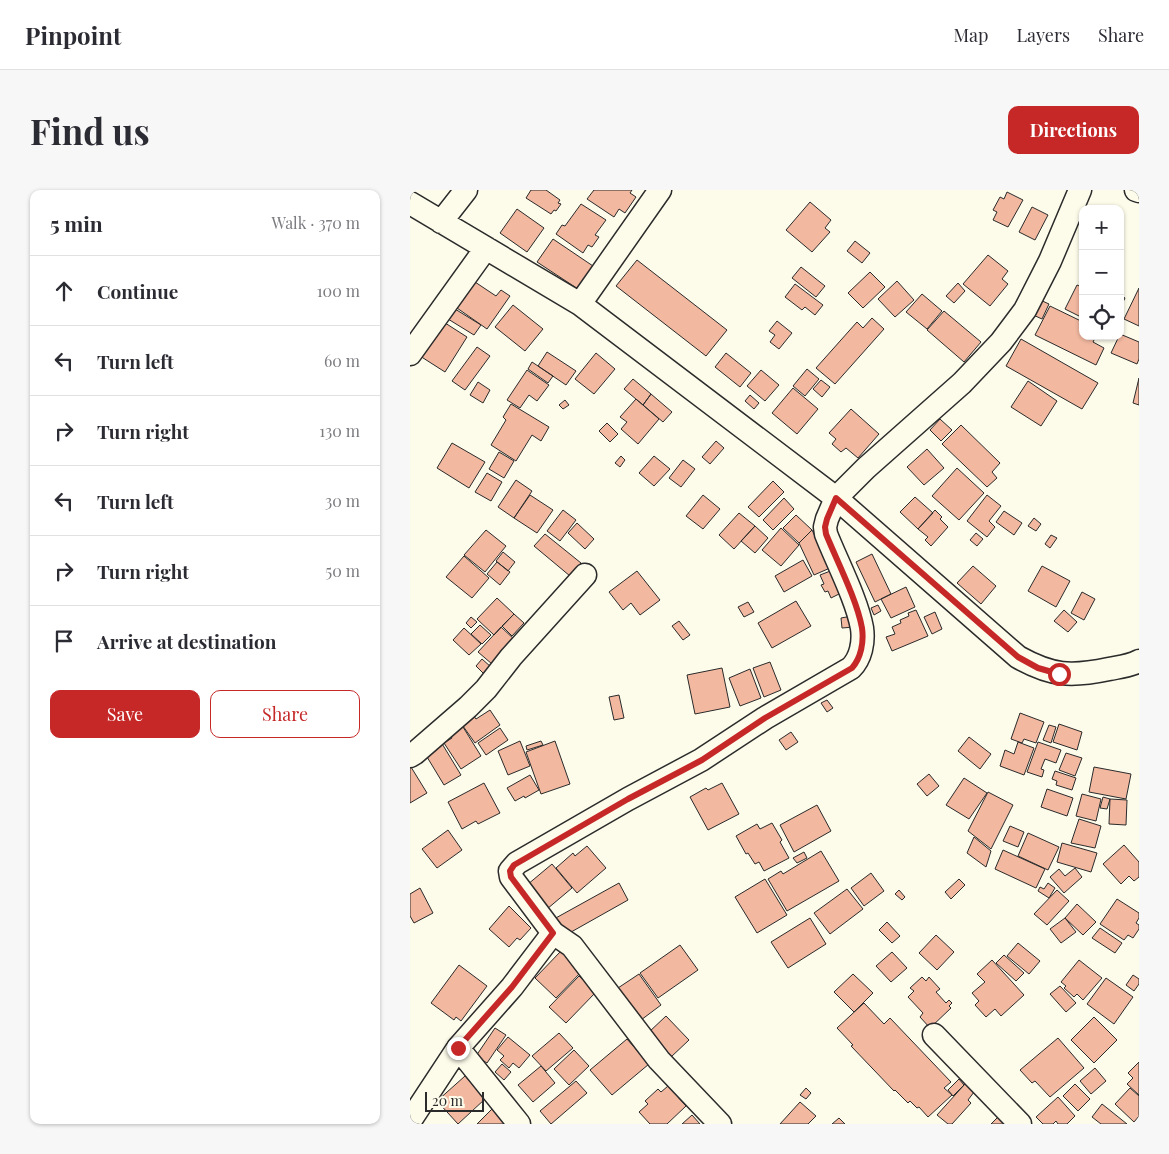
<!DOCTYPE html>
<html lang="en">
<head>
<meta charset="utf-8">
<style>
  :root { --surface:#fff; --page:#f7f7f7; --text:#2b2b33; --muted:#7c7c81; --line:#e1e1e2; --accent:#c62828 }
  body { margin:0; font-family:"Playfair Display",serif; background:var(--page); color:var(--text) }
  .controls { position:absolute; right:15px; top:15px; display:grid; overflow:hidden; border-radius:10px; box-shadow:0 1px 4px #0004 }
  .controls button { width:45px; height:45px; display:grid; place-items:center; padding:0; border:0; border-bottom:1px solid var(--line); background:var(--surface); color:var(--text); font:25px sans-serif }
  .scale { position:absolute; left:15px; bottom:12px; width:59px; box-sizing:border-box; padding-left:5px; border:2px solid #2b2b2b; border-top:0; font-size:14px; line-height:18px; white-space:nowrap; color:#2b2b2b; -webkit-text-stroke:4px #fdfbea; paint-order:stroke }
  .stop { position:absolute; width:15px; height:15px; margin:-11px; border:4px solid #c62828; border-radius:50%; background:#fff }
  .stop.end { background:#c62828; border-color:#fff; box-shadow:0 1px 5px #0008 }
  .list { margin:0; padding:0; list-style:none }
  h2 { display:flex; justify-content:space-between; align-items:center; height:65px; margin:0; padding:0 20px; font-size:21px }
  h2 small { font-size:16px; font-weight:400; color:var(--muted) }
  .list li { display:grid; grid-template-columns:32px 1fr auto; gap:15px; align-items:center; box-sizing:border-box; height:70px; padding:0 20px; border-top:1px solid var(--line) }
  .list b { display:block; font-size:19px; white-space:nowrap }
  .list em { font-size:16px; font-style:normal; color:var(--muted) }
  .actions { display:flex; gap:10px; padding:15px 20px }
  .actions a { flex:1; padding:11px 0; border:1px solid var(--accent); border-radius:10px; text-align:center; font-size:18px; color:var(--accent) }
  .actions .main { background:var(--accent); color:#fff }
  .icon { flex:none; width:28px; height:28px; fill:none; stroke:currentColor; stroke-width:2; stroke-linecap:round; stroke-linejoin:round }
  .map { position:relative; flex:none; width:729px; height:934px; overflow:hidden; border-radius:10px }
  header { display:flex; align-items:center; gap:30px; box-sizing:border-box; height:70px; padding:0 25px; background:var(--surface); border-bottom:1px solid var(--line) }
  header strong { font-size:24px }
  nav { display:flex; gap:28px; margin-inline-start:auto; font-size:18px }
  .intro { display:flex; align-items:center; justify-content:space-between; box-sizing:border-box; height:120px; padding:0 30px }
  h1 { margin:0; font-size:35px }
  .button { padding:12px 22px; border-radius:10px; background:var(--accent); color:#fff; font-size:18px; font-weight:700 }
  main { display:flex; gap:30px; padding:0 30px }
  aside { flex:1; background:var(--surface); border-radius:10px; box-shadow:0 1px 4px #0004 }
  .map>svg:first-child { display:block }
</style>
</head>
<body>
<header>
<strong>Pinpoint</strong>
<nav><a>Map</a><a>Layers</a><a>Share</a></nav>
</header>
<div class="intro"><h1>Find us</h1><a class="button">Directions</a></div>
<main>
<aside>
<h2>5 min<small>Walk · 370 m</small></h2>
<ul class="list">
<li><svg class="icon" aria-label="ahead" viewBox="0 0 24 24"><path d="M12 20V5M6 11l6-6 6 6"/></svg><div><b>Continue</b></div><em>100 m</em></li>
<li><svg class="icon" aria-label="left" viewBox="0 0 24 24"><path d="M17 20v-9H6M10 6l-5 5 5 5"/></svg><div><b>Turn left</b></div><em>60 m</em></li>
<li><svg class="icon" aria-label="right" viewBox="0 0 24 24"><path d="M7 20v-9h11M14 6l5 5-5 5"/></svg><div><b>Turn right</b></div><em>130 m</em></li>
<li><svg class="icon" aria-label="left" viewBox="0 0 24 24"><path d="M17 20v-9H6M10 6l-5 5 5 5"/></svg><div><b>Turn left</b></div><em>30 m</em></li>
<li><svg class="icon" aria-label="right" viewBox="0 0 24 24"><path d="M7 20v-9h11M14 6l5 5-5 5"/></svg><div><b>Turn right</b></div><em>50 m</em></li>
<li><svg class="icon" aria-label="arrive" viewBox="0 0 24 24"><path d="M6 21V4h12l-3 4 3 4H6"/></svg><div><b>Arrive at destination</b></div></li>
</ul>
<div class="actions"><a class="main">Save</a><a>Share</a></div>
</aside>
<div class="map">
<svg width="729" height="934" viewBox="0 0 729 934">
  <rect width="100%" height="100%" fill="#fdfbea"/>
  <path fill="#f2b8a0" stroke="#2b2b2b" d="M121,0H136L150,10L148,13L151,14L146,21L144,20L141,24L116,8Z
    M184,0H222L220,3L226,7L215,23L209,19L204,27L177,9Z
    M597,2L613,10L598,37L583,30L587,22L583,20L590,7L594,9Z
    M400,12L421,30L415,38L420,42L402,62L376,40Z
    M171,14L196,30L185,45L189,47L182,57L178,55L173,63L146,44L152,35L155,36Z
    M622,17L638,25L625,50L609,42Z
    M107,19L134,38L117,62L90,43Z
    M143,49L183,76L168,99L127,72Z
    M445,51L460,63L452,73L437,61Z
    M578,65L598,81L592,89L598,94L580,116L553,94Z
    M227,70L317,140L296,166L206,96Z
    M391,77L415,96L406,107L382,88Z
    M460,82L475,97L453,118L438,103Z
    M487,91L504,110L485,127L468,109Z
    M65,92L86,106L91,100L100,106L77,139L47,118Z
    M548,93L555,101L544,113L536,106Z
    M385,94L413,115L405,125L395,117L392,120L375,107Z
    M667,95L672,97L673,96V128L655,119Z
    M729,98V136L714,129Z
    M512,104L532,121L517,139L496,122Z
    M710,105L715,108L710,118Z
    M628,109L639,114L632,129L621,124Z
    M103,115L133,139L115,161L85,137Z
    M640,116L673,132V146H686L683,152L694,158L686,175L625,145Z
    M45,119L71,135L64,145L38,129Z
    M534,121L571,152L554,172L517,140Z
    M462,128L474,139L425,194L406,178L447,132L453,138Z
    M32,131L57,147L35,182L10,166Z
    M367,131L382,143L369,159L360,152L365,145L359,141Z
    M710,144L729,152V169L727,174L701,163Z
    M611,149L688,193L672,219L596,176Z
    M67,157L80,166L55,200L42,191Z
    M137,162L166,181L156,195L128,176Z
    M186,163L205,179L184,204L165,189Z
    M316,163L341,183L330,197L305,177Z
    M122,172L143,186L138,193L118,179Z
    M397,179L409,189L395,206L383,196Z
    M117,180L139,195L127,211L119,205L110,218L97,210Z
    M351,180L369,195L355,211L337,196Z
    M729,188V215L723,213Z
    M223,189L241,204L233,215L214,199Z
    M411,190L420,197L412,207L403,199Z
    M618,191L647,211L631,236L601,217Z
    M68,192L80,200L73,213L60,205Z
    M383,198L408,219L387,244L362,223Z
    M241,204L262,222L253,232L233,215Z
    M340,205L349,213L344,219L335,211Z
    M226,209L249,229L228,254L211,239L217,232L210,227Z
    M155,210L159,215L153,219L149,215Z
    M101,214L139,237L131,251L122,245L106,271L81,255L96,230L93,227Z
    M441,219L469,244L448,268L436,258L431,262L422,254L426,249L419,243Z
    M530,229L542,240L531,251L520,240Z
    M197,233L208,244L200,252L189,241Z
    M551,235L590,273L582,282L587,288L577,297L532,254Z
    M306,251L314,258L300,274L292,267Z
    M42,253L75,272L59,298L27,278Z
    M517,259L534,278L514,295L497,277Z
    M89,262L104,271L94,288L79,279Z
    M211,266L215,270L210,277L205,273Z
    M244,266L260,279L244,296L229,283Z
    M273,270L285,279L271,297L259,288Z
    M547,278L574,303L549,330L522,306Z
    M77,283L92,292L81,311L65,302Z
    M106,290L122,301L104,328L88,317Z
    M363,291L374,302L349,327L338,317Z
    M120,305L143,320L127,343L104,328Z
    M293,305L310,319L293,339L276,326Z
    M577,305L591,316L579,331L585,337L577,347L557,331Z
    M505,307L523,323L508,339L490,322Z
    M374,308L384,319L363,340L353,330Z
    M153,320L166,330L150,351L137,341Z
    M525,320L532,327L530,329L538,337L521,356L515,350L518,347L508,339Z
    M594,321L612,333L604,345L586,332Z
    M329,323L345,336L324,359L309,345Z
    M386,325L402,340L389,353L373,338Z
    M624,328L631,334L626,341L618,336Z
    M167,333L184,349L175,359L158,343Z
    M345,336L358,348L345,363L331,351Z
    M371,338L389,355L371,376L352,360Z
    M76,340L96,356L75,382L54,365Z
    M402,340L420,378L404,385L389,353Z
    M566,343L573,349L567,356L560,350Z
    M135,344L171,373L160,386L124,356Z
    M641,345L647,348L640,358L635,354Z
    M93,362L105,372L98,381L86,371Z
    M462,364L481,404L465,412L446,372Z
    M54,366L79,388L62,408L36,387Z
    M393,370L402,386L374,402L365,386Z
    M87,372L100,382L90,395L77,384Z
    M563,376L586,396L571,414L547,393Z
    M632,376L660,391L646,417L618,401Z
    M423,380L433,402L421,408L418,401L415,402L411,395L414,394L410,385Z
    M227,381L250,410L230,425L221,413L213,420L199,402Z
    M496,397L505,417L481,428L471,409Z
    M672,402L685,409L674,430L661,423Z
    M87,408L104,424L84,445L67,429Z
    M386,411L401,436L362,458L348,433Z
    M338,412L344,422L334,427L328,417Z
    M468,415L471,421L464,425L461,418Z
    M506,420L518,446L482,461L476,447L485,444L482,437L491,433L490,430L499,426L498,423Z
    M654,420L667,432L658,442L644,431Z
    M525,422L532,439L522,444L514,427Z
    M104,424L114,433L102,446L92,436Z
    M442,426L444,437L432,438L431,428Z
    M61,427L67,432L61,438L56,433Z
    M269,431L280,445L273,450L262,436Z
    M70,435L81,445L72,454L61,444Z
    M91,437L105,450L82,474L68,462Z
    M54,438L71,454L59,465L43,450Z
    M72,469L81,477L74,484L66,476Z
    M360,472L371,500L354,507L343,478Z
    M312,478L320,517L285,524L277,485Z
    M340,479L351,508L330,516L319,488Z
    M209,505L214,528L204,530L199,507Z
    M417,510L423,518L417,522L411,513Z
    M80,520L90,535L65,553L48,529L60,521L66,529Z
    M610,523L634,532L626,553L614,549L612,553L601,549Z
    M649,534L672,542L667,560L643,552Z
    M639,535L646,537L641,553L633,550Z
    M53,537L71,566L51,579L34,553L42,548L40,545Z
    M90,538L98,550L76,565L68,553Z
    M381,542L388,552L376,560L369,550Z
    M559,547L581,564L570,579L548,561Z
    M110,551L120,576L98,585L88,561Z
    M131,551L133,555L117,560L116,556Z
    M145,551L160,594L131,604L116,562Z
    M31,552L51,585L34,595L14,562Z
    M608,552L624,558L614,585L590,576L595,560L604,564Z
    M628,552L651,560L646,573L635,569L631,579L634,580L632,587L617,582Z
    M656,563L672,568L665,586L649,580Z
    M1,577L17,603L0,613V578Z
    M684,577L721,584L716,609L679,602Z
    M645,581L666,588L662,600L646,595L647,591L642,589Z
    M519,584L529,596L517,606L507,594Z
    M120,585L129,600L115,608L114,606L105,611L97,598Z
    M554,588L577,603L559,629L536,615Z
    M74,593L90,623L68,634L66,631L52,639L38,612Z
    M312,593L329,624L298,640L280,607L296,598L298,600Z
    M637,599L663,608L657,626L631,617Z
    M578,602L603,615L581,659L558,641Z
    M672,604L691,609L686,631L666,626Z
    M693,607L700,609L697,619L690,618Z
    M700,609L717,610L716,635L699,634Z
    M407,615L421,641L384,662L370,635Z
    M669,629L691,636L685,658L661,653Z
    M362,633L372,650L370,652L379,668L354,681L349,672L345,674L338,663L336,664L326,646L347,634L350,639Z
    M600,636L614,642L608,657L593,651Z
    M38,640L52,660L27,678L12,659Z
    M618,643L649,657L638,680L608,666Z
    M564,647L581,661L576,677L557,663Z
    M652,653L687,663L681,682L647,672Z
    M714,655L729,672V687L724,691L719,686L711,694L693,674Z
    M177,656L196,678L167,703L146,678L163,663L165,666Z
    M593,660L635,679L626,698L585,679Z
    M411,661L429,691L377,721L358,689L371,681L373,684Z
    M394,662L397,668L387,673L383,668Z
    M142,674L162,698L137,719L117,695Z
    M665,678L672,687L654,703L640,687L649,679L655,686Z
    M461,683L474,701L454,716L441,698Z
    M355,689L377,725L347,743L325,707Z
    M549,689L555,695L541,709L535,702Z
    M209,693L218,710L154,746L144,729Z
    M638,693L645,698L639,708L628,701L630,697L634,699Z
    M10,698L23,723L4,733L0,726V704Z
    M437,699L453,719L420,744L404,723Z
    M489,700L495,707L492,710L485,704Z
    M647,700L659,711L637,735L624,724Z
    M707,709L729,723V728L726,733L729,735V739L723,748L718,745L714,750L690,734Z
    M667,714L686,732L673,745L655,728Z
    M99,716L121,738L110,750L107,748L99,757L79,739Z
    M400,728L416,754L378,778L361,752Z
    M655,728L666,742L651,753L640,739Z
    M477,732L490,746L482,753L469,740Z
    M690,738L712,753L705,763L682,748Z
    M526,745L544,762L527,780L509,763Z
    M608,753L630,771L619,784L597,766Z
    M270,755L288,780L248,808L230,783Z
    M151,761L172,781L146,808L125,788Z
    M482,762L497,778L481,792L466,776Z
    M594,765L614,783L606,791L586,773Z
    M582,770L614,805L591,826L585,819L576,827L565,815L569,811L562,803L575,792L567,784Z
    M669,770L692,788L673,810L667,804L664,807L654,798L656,796L651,792Z
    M49,775L77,796L51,831L46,827L44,830L21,813Z
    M229,784L251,815L231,830L208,798Z
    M443,784L463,803L444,822L424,802Z
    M723,785L729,789V794L724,801L716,795Z
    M169,786L186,802L156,833L139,817Z
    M512,787L516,791L519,787L530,799L526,802L536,813L539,810L542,813L539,816L541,818L520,838L510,827L513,823L498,807L504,801L500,798Z
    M696,788L723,807L704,834L677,814Z
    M650,796L666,813L656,822L640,804Z
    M454,813L474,834L480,828L541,892L534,898L542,905L518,927L509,917L507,918L500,911L498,913L485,900L484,901L441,856L443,855L427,838Z
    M256,826L279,850L261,867L238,843Z
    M684,827L707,850L684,873L661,850Z
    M85,838L96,845L77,873L66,866Z
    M149,843L163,858L136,881L122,866Z
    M98,847L120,865L109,878L103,873L99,878L90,870L94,866L87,860Z
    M648,848L674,878L640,907L625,891L622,893L610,880Z
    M217,849L239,874L202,905L180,880Z
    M164,860L179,876L159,895L144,879Z
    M729,872V905L717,894L723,888L718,883Z
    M92,874L101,882L94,890L85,882Z
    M131,876L145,893L123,912L108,895Z
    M685,878L696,891L681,904L670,891Z
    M55,886L75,909L48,934L27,911Z
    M549,889L554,895L543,906L538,900Z
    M166,891L177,903L141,934L130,921Z
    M555,894L564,902L558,910L561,913L542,934H538L527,925Z
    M665,894L680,909L668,921L653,906Z
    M258,896L276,916L257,934H240L229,922L238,914L235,911L248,899L251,902Z
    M396,898L401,903L396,909L390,905Z
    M720,898L729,906V926L724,932L705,914Z
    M648,907L665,926L657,934H648L646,931L643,934H633L626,927Z
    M390,912L406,926L398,934H370Z
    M692,914L717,934H691L682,927Z
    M86,915L95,934H67Z
    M282,925L290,934H272Z
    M589,926L598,934H581Z
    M429,928L435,934H422Z"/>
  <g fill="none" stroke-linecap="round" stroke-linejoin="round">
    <g stroke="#2b2b2b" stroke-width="25">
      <path id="minor" d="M726,0L729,1
        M0,13L170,114L426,308L608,467C642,486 661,487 699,479C709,477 720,476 729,471
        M31,32L56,0
        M170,114L250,0
        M0,164L76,58
        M0,566L5,563L58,517L76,499L101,467L175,385
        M524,845L610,934
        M48,858L109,934
        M0,931L48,858L102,797L143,743
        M310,934L249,870L162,756L143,743L101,687L100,681L107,673L218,609L291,570L355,528L441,478C451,468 454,452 452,438C447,410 427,372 416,344L415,337L417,329L426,308L456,278L552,193L591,152L615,120L640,71L670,0"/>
    </g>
    <use href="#minor" stroke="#fdfbea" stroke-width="22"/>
  </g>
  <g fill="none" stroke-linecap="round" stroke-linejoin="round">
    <path stroke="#c62828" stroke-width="6" d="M48,858L102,797L143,743L101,687L100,681L104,675L218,609L292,570L355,528L442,478C451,468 454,452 452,438C447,410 427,371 416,344L415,337L417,329L426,308L608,467L628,478L649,484"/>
  </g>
</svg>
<div class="controls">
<button>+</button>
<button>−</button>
<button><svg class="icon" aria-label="locate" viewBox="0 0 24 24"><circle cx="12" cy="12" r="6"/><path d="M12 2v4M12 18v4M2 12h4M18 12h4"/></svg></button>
</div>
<div class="scale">20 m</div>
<div class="stop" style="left:649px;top:484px"></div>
<div class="stop end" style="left:48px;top:858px"></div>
</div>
</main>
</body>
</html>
